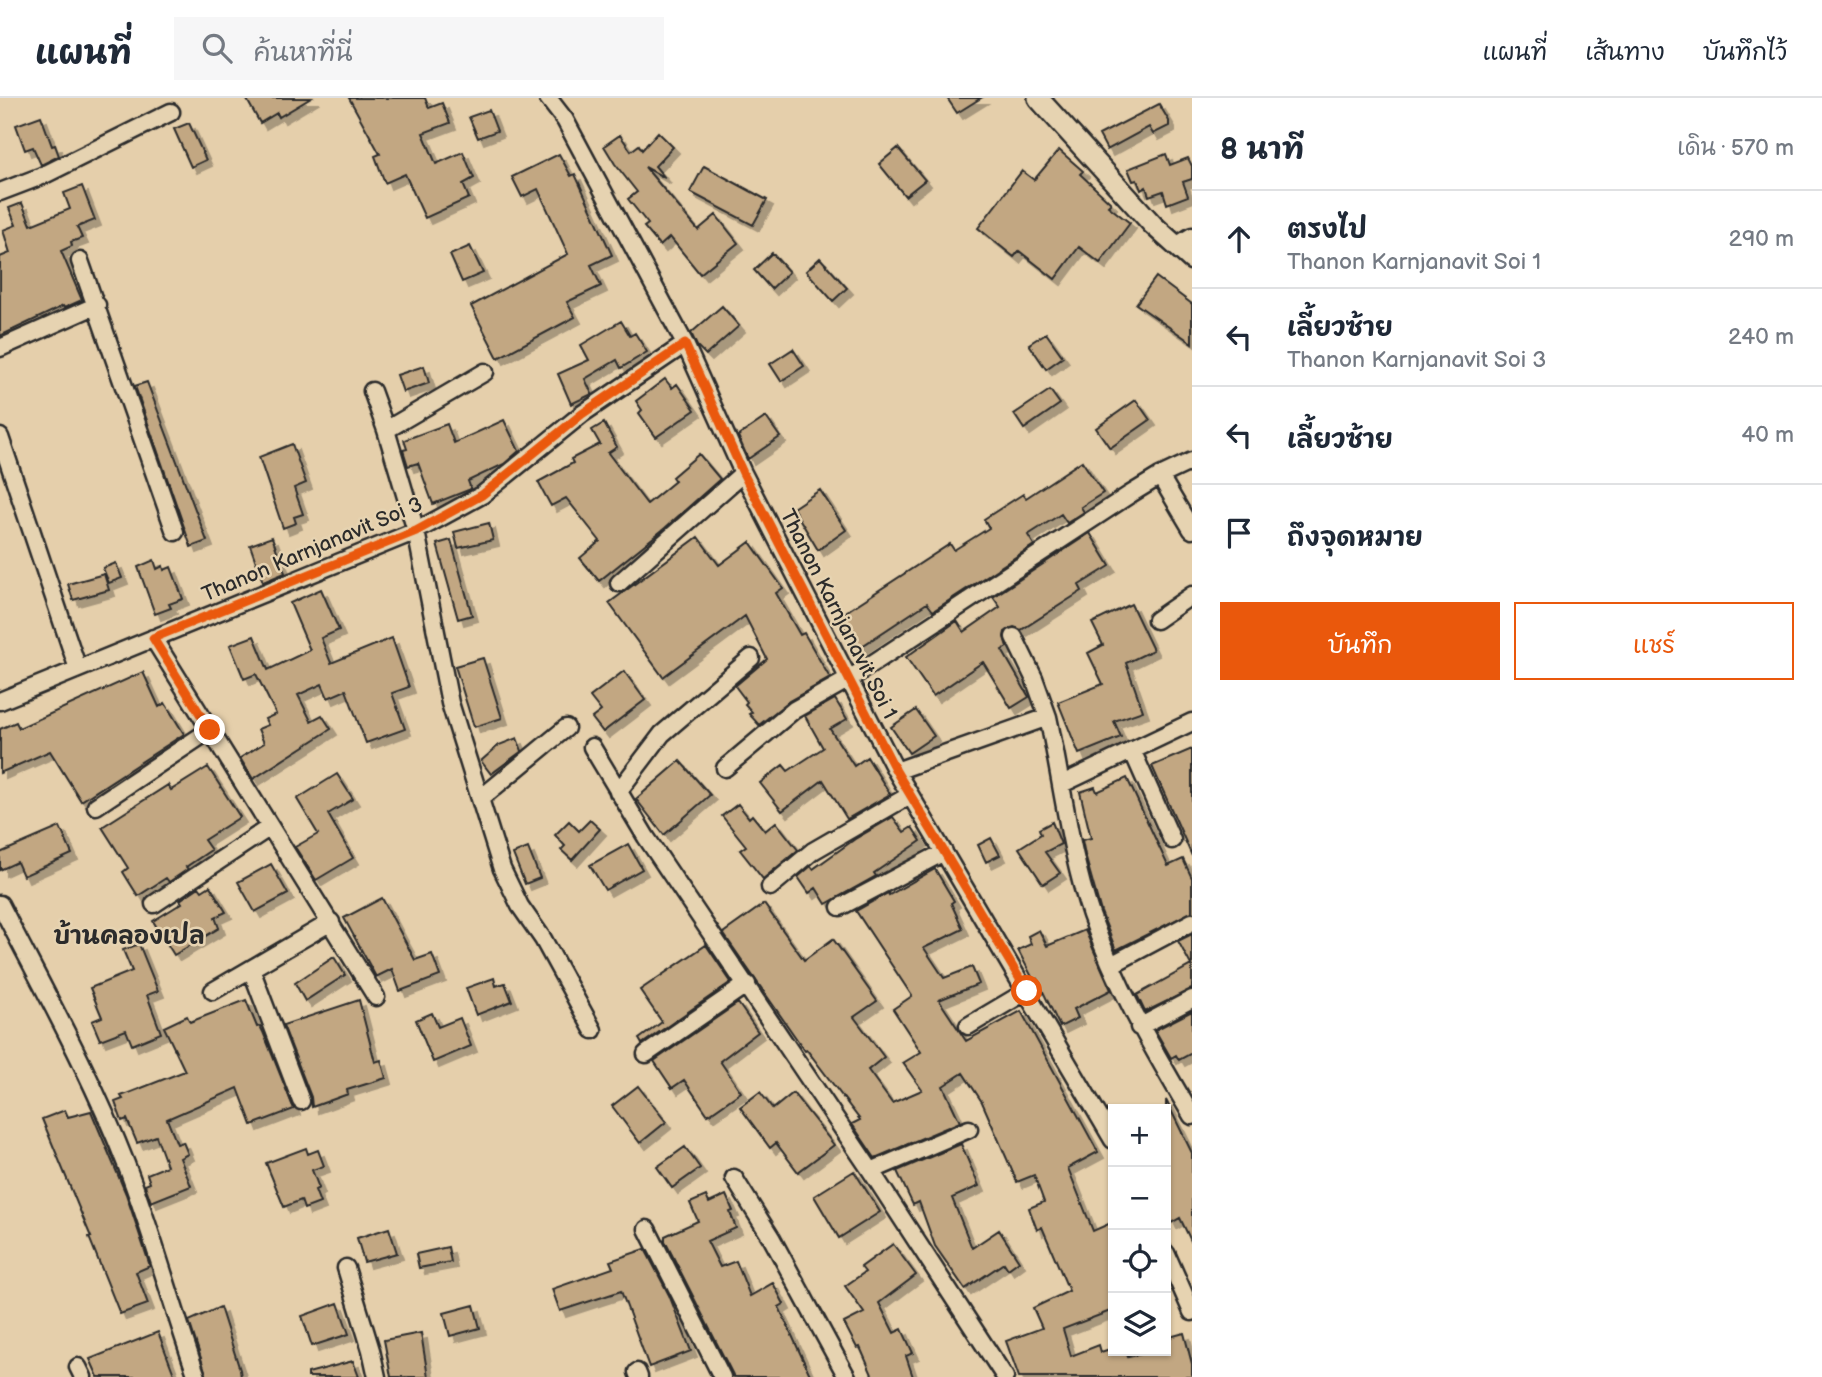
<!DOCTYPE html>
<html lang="th">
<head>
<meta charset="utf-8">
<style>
  :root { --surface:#fff; --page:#f6f6f7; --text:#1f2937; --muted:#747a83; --line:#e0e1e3; --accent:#ea580c }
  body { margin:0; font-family:"Balsamiq Sans","Playpen Sans Thai",sans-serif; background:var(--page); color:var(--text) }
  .controls { position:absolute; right:21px; bottom:21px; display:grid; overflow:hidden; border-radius:0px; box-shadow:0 2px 5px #0004 }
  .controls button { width:63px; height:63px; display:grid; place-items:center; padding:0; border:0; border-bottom:2px solid var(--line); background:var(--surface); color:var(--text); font:35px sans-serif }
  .stop { position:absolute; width:21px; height:21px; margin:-16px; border:5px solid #ea580c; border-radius:50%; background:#fff }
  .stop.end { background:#ea580c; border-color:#fff; box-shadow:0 2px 7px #0008 }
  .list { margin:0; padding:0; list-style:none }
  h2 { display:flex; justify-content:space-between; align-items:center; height:91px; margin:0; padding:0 28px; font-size:30px }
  h2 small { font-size:23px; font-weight:400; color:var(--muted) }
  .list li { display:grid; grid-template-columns:46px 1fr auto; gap:21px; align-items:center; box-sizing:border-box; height:98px; padding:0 28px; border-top:2px solid var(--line) }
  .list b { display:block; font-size:26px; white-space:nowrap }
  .list p { margin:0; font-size:23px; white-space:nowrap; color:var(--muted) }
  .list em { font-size:23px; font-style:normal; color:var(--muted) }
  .actions { display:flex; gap:14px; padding:21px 28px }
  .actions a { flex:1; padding:16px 0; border:2px solid var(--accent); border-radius:0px; text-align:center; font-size:24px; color:var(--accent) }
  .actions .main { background:var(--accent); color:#fff }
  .icon { flex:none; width:38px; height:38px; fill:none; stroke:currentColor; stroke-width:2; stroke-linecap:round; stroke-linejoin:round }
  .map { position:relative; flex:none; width:1192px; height:1279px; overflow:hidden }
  header { display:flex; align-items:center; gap:42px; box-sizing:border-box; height:98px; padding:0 35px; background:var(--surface); border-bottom:2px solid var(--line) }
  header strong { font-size:33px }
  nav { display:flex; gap:38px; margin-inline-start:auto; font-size:24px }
  .search { width:490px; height:63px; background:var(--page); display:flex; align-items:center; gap:18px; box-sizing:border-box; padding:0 24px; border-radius:0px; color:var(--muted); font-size:26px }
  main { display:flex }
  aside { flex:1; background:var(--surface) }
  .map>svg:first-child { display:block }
</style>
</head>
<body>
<header>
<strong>แผนที่</strong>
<div class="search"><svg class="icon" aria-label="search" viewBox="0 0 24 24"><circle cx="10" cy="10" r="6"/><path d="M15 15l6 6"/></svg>ค้นหาที่นี่</div>
<nav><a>แผนที่</a><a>เส้นทาง</a><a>บันทึกไว้</a></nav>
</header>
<main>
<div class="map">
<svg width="1192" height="1279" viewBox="0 0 1192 1279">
  <defs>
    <filter id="shadow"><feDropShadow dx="6" dy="6" stdDeviation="0" flood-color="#0004"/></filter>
  </defs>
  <rect width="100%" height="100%" fill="#e5cfab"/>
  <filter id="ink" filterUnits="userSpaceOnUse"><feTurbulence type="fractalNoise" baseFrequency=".0143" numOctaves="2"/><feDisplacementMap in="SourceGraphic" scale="14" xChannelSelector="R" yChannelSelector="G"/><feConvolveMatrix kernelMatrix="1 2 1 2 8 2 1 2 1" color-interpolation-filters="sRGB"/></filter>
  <g filter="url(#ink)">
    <path fill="#c2a782" stroke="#2b2b2b" stroke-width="2" filter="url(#shadow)" d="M246,0H311L279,19L277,15L260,25Z
      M349,0H425L429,10L442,5L450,25L423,35L436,66L463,54L474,80L463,86L469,100L425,120L405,76L385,85L375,58L380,56Z
      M947,0H981L957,15Z
      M1159,6L1169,23V28L1153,36L1149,29L1107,52L1099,37Z
      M489,12L497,33L478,40L469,19Z
      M41,18L52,48L55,47L59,58L41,67L33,49L25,52L16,27Z
      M189,25L206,62L191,69L174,31Z
      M658,34L673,49L655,68L665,80L645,69L698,132L716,117L738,145L700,176L670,139L660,148L644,129L648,126L628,101L637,94L615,66L604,48L620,37L631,53L639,47L642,52Z
      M898,50L925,82L905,98L879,66Z
      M1059,52L1083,73L1080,76L1111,105L1108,108L1130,125L1100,165L1079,149L1055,181L1019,153L1014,159L978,130L1022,73L1034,82Z
      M559,56L571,78L575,76L612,157L591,167L601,188L567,204L575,219L498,260L471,208L568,156L538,91L522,99L512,79Z
      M1166,56L1170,67L1188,60L1192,68V81L1183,84L1188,98L1167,106L1163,93L1149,98L1146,89L1141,92L1137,82L1133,83L1128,71Z
      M704,68L767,102L753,127L690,94Z
      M82,88L95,122L77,129L82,140L71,144L72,148L61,153L82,202L64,210L63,208L0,238V159L10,155L3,132L16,127L9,110L22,105L31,127L70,111L64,95Z
      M470,148L483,175L462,184L450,157Z
      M772,155L789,174L771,191L754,172Z
      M820,160L847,190L833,203L806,173Z
      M1156,179L1192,206V245L1136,206Z
      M722,208L739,228L706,257L697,248L691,235Z
      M621,223L630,238L635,235L647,254L621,270L617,262L585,281L592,296L571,306L558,276L589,262L581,247Z
      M1046,235L1063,259L1046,271L1029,246Z
      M793,251L804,268L781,283L770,266Z
      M424,268L429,285L403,294L397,277Z
      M665,281L672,290L677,286L695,312L656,339L639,315L642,312L636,303Z
      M147,284L207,443L191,449L135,288Z
      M1050,292L1060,306L1024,331L1014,316Z
      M1136,302L1150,322L1110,350L1096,330Z
      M766,319L780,339L748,361L738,338Z
      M504,322L519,353L504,366L468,383L471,391L433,406L418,365L408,368L403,352L407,351L404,342L447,326L454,345Z
      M604,325L617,349L608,355L647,406L675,383L672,379L699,356L720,381L665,430L599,483L580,460L600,443L566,400L551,408L538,384L573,365L571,361L600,346L592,332Z
      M292,346L306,385L294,390L303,416L294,419L296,425L283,430L259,359Z
      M1082,363L1103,395L1081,409L1084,414L1067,425L1061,416L1028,437L1034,447L933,513L927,505L859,550L838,519L950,446L954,452L989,430L984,421L1023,396L1026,400Z
      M820,392L846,432L818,452L793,410Z
      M489,425L493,442L458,450L454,434Z
      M1090,435L1110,468L1079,487L1082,493L1021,532L1014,529L1005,534L1004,539L1007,549L1002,552L1029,599L1011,610L983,564L933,598L906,559L957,523L964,534L1000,509L993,499Z
      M272,439L285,475L263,484L250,447Z
      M698,439L719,467L750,444L783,490L776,495L800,537L804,535L830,580L789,603L759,627L749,616L752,614L745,606L747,604L735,588L767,561L745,518L663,579L609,505Z
      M451,442L472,517L458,521L437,446Z
      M154,462L157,471L163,468L164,472L171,469L183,501L169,506L171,510L155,516L138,469Z
      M116,465L122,480L109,485L103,470Z
      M104,476L109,492L73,502L68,486Z
      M321,491L339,532L321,540L331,565L392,540L409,589L392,595L405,631L366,645L346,592L328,600L322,586L298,597L311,623L322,617L331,631L253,681L240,660L264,645L258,631L268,627L265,621L276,616L256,576L244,581L230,547L254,538L268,572L310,552L290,505Z
      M1131,506L1153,552L1126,565L1143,613L1114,623L1121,639L1079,656L1058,604L1103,586L1088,555L1103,547L1092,525Z
      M483,560L502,620L474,629L455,568Z
      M624,573L645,602L603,634L592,620L601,613L590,599Z
      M143,574L159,609L165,605L184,636L81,703L50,653L0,675V631L16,624L19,630Z
      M835,601L847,621L830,631L854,668L867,659L890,696L847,721L823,682L782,713L760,685L783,667L788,673L823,650L805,618Z
      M916,612L934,638L909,655L891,629Z
      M517,640L522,653L491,676L481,663L499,647Z
      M1192,651V758L1152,668Z
      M680,663L710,697L664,737L636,701Z
      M208,669L240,719L204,742L211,752L186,769L188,771L169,784L166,780L138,798L123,774L128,770L102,729L168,687L171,692Z
      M337,676L353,701L328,716L353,760L316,782L295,749L318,736L297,701Z
      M1127,680L1168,768L1183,761L1192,780V814L1116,852L1101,814L1085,757L1082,742L1091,740L1080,694L1095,689L1097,694Z
      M738,706L749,720L752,717L765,733L776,724L798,752L763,781L740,752L746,748L722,718Z
      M893,719L904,734L912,729L921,743L874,775L876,778L826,806L816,790L809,795L798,779L811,768L813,771L855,741Z
      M590,722L600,731L572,762L561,752L565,748L555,737L569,723L579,733Z
      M1052,724L1061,746L1045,754L1060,775L1043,786L1019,750L1041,736L1039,731Z
      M60,729L72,756L23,778L17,764L0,772V755Z
      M991,740L1000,757L986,764L978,747Z
      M628,746L642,771L605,792L590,767Z
      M528,750L540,780L525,786L513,756Z
      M271,766L288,796L255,814L238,784Z
      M935,771L954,803L951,805L963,831L924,850L944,880L972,869L979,886L939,902L966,943L1021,913L1098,1054L1068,1070L1093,1133L1113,1124V1212L1063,1231L1071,1258L1099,1247L1101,1254L1113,1250V1253H1126L1128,1259L1155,1253H1166V1240L1184,1235L1192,1266V1279H1019L1006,1243L1042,1230L1033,1210L1069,1193L1042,1129L1037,1132L1029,1110L1044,1104L1034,1077L1017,1084L982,1004L963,975L943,988L960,1024L875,1060L852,1026L860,1022L807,952L805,953L723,835L764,806L804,862L833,841L877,903L854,919L884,959L868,972L892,1005L922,992L903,965L921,954L893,911L912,898L856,813L888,795L889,797Z
      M210,788L226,814L215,819L219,830L174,857L153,823L182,805L180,802L199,789L202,793Z
      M382,800L415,862L432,856L440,878L400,893L392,871L376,879L344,820Z
      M1039,832L1047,848L1085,832L1111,892L1074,911L1078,920L1060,929L1037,881L1034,883L1018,852L1031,846L1028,838Z
      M1192,836V891L1145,914L1137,897L1191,867L1178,843Z
      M139,846L158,893L147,897L161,935L132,947L126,932L100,942L92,923L102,919L90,890L132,873L123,852Z
      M706,847L731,884L642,946L639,941L662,924L640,892Z
      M334,859L345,877L305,903L295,885Z
      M494,880L496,888L505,885L512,903L476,917L466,890Z
      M246,902L257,929L260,928L263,934L294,1011L252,1027L238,990L167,1021L177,1046L183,1044L188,1056L180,1060L191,1088L151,1104L145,1087L150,1085L147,1076L167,1068L156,1038L137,1045L127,1021L122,1023L115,1004L123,1001L121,998L185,973L164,929L187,918L190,924Z
      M359,902L375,964L381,962L386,980L347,992L348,996L312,1009L311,999L283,927Z
      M738,905L758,934L720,963L741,994L708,1017L684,982L672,990L654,963Z
      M1192,913V955L1179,962L1176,957L1171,960L1155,932Z
      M432,915L438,929L460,920L471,948L433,964L416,922Z
      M638,988L666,1024L640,1045L612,1008Z
      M760,994L773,1011L793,995L834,1047L798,1074L776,1045L770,1050L740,1009Z
      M1166,1002L1192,1055V1145L1180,1120L1171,1125L1166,1114Z
      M65,1012L68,1019L91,1013L126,1096L150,1168L136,1174L148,1206L120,1216L89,1139H91L42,1021Z
      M961,1046L979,1088L952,1100L972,1150L999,1132L1019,1163L1008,1171L1004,1165L965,1191L935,1148L919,1104L913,1107L897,1073Z
      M685,1049L700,1070L672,1090L657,1069Z
      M306,1050L308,1056L318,1052L324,1068L312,1072L319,1090L315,1092L320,1105L304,1111L301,1102L284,1109L266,1065Z
      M854,1073L880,1114L839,1140L814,1098Z
      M726,1097L733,1113L730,1114L736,1130L707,1143L720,1169L736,1163L750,1198L773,1185L784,1206L779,1209L811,1279H734L665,1143V1138L698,1123L690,1105L706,1098L709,1105Z
      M389,1130L397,1155L364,1164L357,1140Z
      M893,1146L916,1177L879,1205L894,1235L902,1231L913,1255L906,1258L913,1279H873L860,1249L857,1250L844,1225L864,1215L845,1188L865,1174L861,1169Z
      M448,1149L451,1164L419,1170L416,1156Z
      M645,1151L669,1197L691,1253L649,1269L621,1193L560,1213L552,1191L613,1170L610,1163Z
      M338,1205L349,1236L312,1248L302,1218Z
      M474,1207L480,1230L450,1238L444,1215Z
      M220,1209L240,1272L241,1279H207L189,1223Z
      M158,1234L175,1279H98L90,1261Z
      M421,1235L428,1279H391L384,1242Z
      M353,1263L359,1279H308V1275Z"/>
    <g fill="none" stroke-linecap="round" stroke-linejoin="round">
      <g stroke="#2b2b2b" stroke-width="21">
        <path id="minor" d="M548,0L565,22L685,246L743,375L896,673L1113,1042
          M0,94L42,78L171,14
          M1176,148L1192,138
          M80,163L175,434
          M0,250L97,207
          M372,293L386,332L416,433L450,605L502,771L520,808L543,841L593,932
          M386,332L485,274
          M0,339L78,571
          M1160,378L1192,432
          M619,485L743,375
          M1156,522L1192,497
          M1014,539L1034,580L1048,619
          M153,540L376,899
          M0,603L416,433L482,397L582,316L685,246
          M592,649L646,739L871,1073L1005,1279
          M1132,652L1172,742
          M725,670L794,612L849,581L1129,397L1160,378L1192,363
          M896,673L1048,619C1062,684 1070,755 1091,817C1116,889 1154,953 1192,1018
          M1062,686L1192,624
          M618,694L662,636L751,560
          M480,701L566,630
          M96,708L210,632
          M770,789L813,753L910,697
          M0,806C44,892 91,976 126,1066C153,1136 172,1208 197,1279
          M154,806L270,729
          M840,809L944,754
          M1111,867L1192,824
          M251,871L301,1003
          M213,893L331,824
          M968,928L1027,893
          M1139,929L1192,901
          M646,956L747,886
          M871,1073L969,1031
          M734,1080L772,1141L847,1279
          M647,1131L722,1279
          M1166,1155L1192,1214
          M346,1170L371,1252L377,1279
          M78,1269L83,1279
          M637,1274L639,1279"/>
      </g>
      <g stroke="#2b2b2b" stroke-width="24">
        <path id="tertiary" d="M1038,0L1153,127L1192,162"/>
      </g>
      <use href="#minor" stroke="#e6d3b1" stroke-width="16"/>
      <use href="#tertiary" stroke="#e6d3b1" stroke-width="19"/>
    </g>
  </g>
  <g fill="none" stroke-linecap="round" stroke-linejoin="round" filter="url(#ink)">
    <path stroke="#ea580c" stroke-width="9" d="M210,632L153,540L416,433L482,397L582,316L685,246L743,375L896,673L1027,893"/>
  </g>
  <g text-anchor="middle" stroke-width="5" stroke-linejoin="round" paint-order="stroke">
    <g font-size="21" fill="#2b2b2b" stroke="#e6d3b1">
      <text transform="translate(312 451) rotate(-23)" y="7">Thanon Karnjanavit Soi 3</text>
      <text transform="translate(839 516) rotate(63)" y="7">Thanon Karnjanavit Soi 1</text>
    </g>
    <g font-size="24" font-weight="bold" fill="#2b2b2b" stroke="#e6d3b1">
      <text x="129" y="846">บ้านคลองเปล</text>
    </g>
  </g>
</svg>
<div class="controls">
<button>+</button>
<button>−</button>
<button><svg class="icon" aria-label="locate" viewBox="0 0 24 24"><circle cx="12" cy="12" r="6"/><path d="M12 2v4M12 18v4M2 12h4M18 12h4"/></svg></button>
<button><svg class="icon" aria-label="layers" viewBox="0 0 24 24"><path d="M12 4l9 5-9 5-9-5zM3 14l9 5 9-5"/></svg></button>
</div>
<div class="stop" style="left:1027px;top:893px"></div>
<div class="stop end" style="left:210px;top:632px"></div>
</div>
<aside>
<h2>8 นาที<small>เดิน · 570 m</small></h2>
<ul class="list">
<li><svg class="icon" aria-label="ahead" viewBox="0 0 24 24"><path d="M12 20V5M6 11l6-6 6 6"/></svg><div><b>ตรงไป</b><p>Thanon Karnjanavit Soi 1</p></div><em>290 m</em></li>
<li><svg class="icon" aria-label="left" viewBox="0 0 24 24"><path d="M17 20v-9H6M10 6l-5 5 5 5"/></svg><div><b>เลี้ยวซ้าย</b><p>Thanon Karnjanavit Soi 3</p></div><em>240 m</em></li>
<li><svg class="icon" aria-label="left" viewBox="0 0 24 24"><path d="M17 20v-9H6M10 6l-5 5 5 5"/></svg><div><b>เลี้ยวซ้าย</b></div><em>40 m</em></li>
<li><svg class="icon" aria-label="arrive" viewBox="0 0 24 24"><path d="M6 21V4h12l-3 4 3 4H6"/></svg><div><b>ถึงจุดหมาย</b></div></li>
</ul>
<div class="actions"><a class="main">บันทึก</a><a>แชร์</a></div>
</aside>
</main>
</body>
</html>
